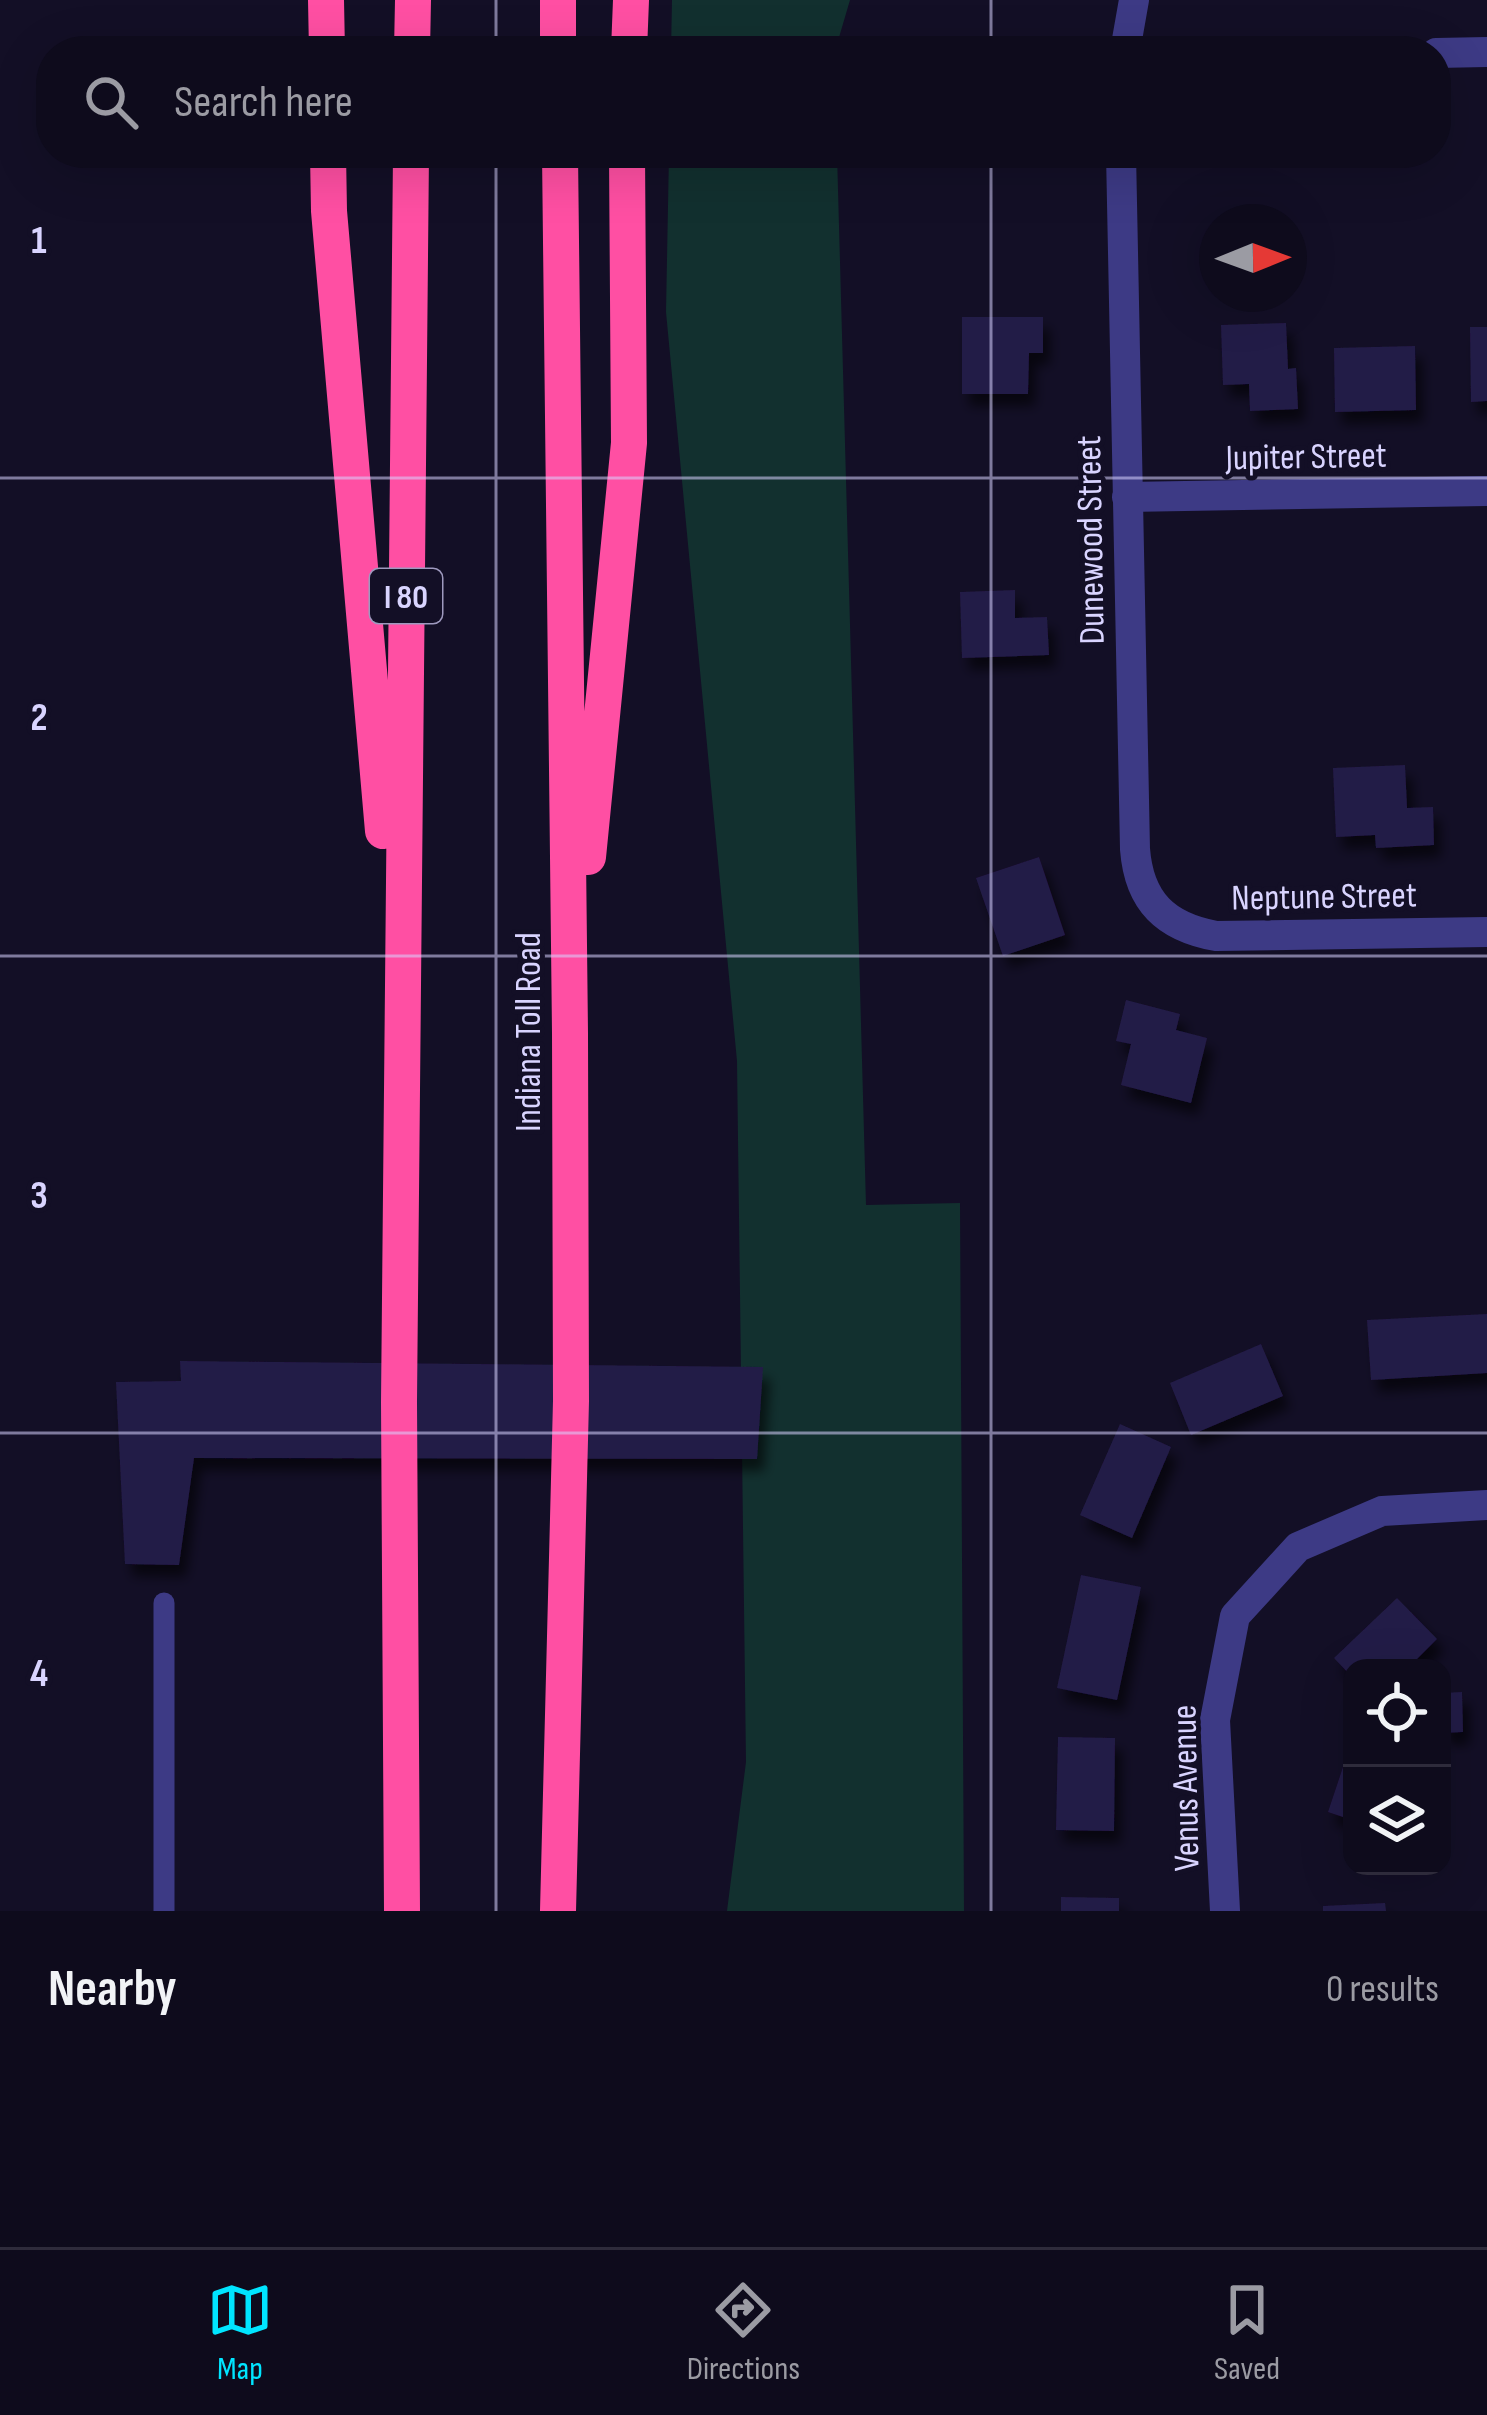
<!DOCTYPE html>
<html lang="en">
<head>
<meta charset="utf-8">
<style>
  :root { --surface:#0e0b1c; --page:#171425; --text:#f1f3f6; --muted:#9b9ba3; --line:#2e2b3b; --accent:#00e5ff }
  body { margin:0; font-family:"Sofia Sans Condensed",sans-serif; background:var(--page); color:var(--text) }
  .controls { position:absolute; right:36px; bottom:36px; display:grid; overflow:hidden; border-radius:24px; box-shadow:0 12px 48px #0002 }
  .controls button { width:108px; height:108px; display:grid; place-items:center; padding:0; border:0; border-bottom:3px solid var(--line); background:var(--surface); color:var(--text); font:60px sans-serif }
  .compass { position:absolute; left:1199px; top:204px; width:108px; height:108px; border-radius:50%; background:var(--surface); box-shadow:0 12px 48px #0002; rotate:89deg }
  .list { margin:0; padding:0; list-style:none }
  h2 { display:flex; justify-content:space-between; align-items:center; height:156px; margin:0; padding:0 48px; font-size:51px }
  h2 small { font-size:39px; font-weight:400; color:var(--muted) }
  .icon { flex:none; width:66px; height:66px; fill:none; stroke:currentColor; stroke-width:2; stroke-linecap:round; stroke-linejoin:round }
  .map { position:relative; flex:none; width:1487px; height:1911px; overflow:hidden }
  .search { position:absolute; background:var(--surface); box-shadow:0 12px 48px #0002; left:36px; right:36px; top:36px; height:132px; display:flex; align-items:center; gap:30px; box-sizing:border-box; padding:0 42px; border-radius:48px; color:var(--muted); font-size:45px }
  .sheet { height:336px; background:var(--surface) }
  nav { display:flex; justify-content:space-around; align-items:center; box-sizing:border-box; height:168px; border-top:3px solid var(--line); background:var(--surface); font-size:33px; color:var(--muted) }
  nav a { display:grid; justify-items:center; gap:6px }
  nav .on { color:var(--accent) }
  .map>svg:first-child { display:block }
</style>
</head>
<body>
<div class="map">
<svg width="1487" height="1911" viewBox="0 0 1487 1911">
  <defs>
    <filter id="shadow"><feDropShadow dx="7" dy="12" stdDeviation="6" flood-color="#0009"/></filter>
  </defs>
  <rect width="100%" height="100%" fill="#130f26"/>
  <path fill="#12302f" d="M672,0H850L835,51H671Z
    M669,153H837L866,1205L960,1203L964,1911H727L746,1762L737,1061L666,312Z"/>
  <path fill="#241b47" filter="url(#shadow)" d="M962,317H1043V353H1029L1028,394H962Z
    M1286,323L1288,369L1296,368L1298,409L1250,411L1249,384L1223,385L1221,325Z
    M1470,327H1487V401L1471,402Z
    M1415,346L1416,410L1335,412L1334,348Z
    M1015,590V618L1047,617L1049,655L962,658L960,592Z
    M1405,765L1407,808L1433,807L1434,845L1376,848L1375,835L1336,837L1333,768Z
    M1039,857L1065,935L1003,956L976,878Z
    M1126,1000L1180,1014L1176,1030L1207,1038L1191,1103L1121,1085L1131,1044L1116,1041Z
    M1487,1314V1373L1371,1380L1367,1320Z
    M1261,1344L1283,1396L1191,1435L1170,1383Z
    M180,1361L763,1367L757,1459L194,1458L179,1565L125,1564L116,1382L181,1381Z
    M1120,1424L1171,1447L1132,1538L1080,1515Z
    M1081,1575L1141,1587L1117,1700L1057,1688Z
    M1397,1598L1437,1639L1408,1668H1352V1677L1334,1658Z
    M1462,1692L1463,1732L1442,1733V1693Z
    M1058,1737L1115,1738L1114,1831L1056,1830Z
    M1345,1761L1352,1763V1820L1328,1812Z
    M1061,1897L1119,1898V1911H1061Z
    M1385,1903L1386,1911H1323V1906Z"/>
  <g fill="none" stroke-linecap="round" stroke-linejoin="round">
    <path stroke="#3d3a85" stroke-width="21" d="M164,1911V1603"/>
    <path stroke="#3d3a85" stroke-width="30" d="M1125,51L1134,0
      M1436,53L1487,52
      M1121,153L1135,849C1139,902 1166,927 1216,936L1487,932
      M1127,497L1487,491
      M1225,1911L1215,1720L1235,1616L1298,1547L1382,1511L1487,1505"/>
    <path stroke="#ff4fa3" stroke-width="36" d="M326,0L327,51
      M558,0V51
      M412,51L413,0
      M629,51L631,0
      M328,153L329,211L383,831
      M588,857L629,443L627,153
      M402,1911L399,1402L411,153
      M558,1911L571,1401L570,1033L560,153"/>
  </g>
  <path fill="none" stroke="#d9d4ff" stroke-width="3" stroke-opacity="0.55" d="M496,0V51M991,0V51M496,153V1911M991,153V1911M0,478H1487M0,956H1487M0,1433H1487"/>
  <g text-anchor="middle" stroke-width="10" stroke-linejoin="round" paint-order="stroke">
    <rect fill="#130f26" stroke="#9e99be" stroke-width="3" x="370" y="569" width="72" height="54" rx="9"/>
    <g font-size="33" font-weight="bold" fill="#d9d4ff">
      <text x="406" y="608">I 80</text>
    </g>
    <g font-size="36" fill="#d9d4ff" stroke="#130f26">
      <text transform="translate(1306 455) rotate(-1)" y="13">Jupiter Street</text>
      <text transform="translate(1089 540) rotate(-91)" y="13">Dunewood Street</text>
      <text transform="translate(1324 895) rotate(-1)" y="13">Neptune Street</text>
      <text transform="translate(527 1032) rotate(-90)" y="13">Indiana Toll Road</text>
      <text transform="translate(1184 1788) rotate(-91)" y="13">Venus Avenue</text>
    </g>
  </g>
  <g font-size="39" text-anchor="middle" font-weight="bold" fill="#d9d4ff" stroke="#130f26" stroke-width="10" stroke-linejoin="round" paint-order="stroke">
    <text x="39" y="253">1</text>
    <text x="39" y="730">2</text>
    <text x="39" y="1208">3</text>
    <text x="39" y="1686">4</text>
  </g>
</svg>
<div class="controls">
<button><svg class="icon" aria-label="locate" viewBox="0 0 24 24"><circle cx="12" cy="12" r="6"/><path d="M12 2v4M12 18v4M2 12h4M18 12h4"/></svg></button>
<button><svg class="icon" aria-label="layers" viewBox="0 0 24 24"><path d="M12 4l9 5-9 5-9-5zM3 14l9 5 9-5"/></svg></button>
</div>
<svg class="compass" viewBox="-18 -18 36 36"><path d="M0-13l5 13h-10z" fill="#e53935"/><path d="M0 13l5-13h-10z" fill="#9b9ba3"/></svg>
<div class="search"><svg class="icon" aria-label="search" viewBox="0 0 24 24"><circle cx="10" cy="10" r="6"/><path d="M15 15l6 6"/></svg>Search here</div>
</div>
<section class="sheet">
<h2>Nearby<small>0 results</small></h2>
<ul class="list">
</ul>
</section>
<nav>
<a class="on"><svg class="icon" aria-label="map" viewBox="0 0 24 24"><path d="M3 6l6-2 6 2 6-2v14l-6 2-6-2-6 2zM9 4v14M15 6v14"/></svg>Map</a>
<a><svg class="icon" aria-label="directions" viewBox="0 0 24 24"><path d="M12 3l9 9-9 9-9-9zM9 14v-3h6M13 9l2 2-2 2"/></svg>Directions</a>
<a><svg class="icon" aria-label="saved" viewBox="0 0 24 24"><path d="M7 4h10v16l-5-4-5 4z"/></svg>Saved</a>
</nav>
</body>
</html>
